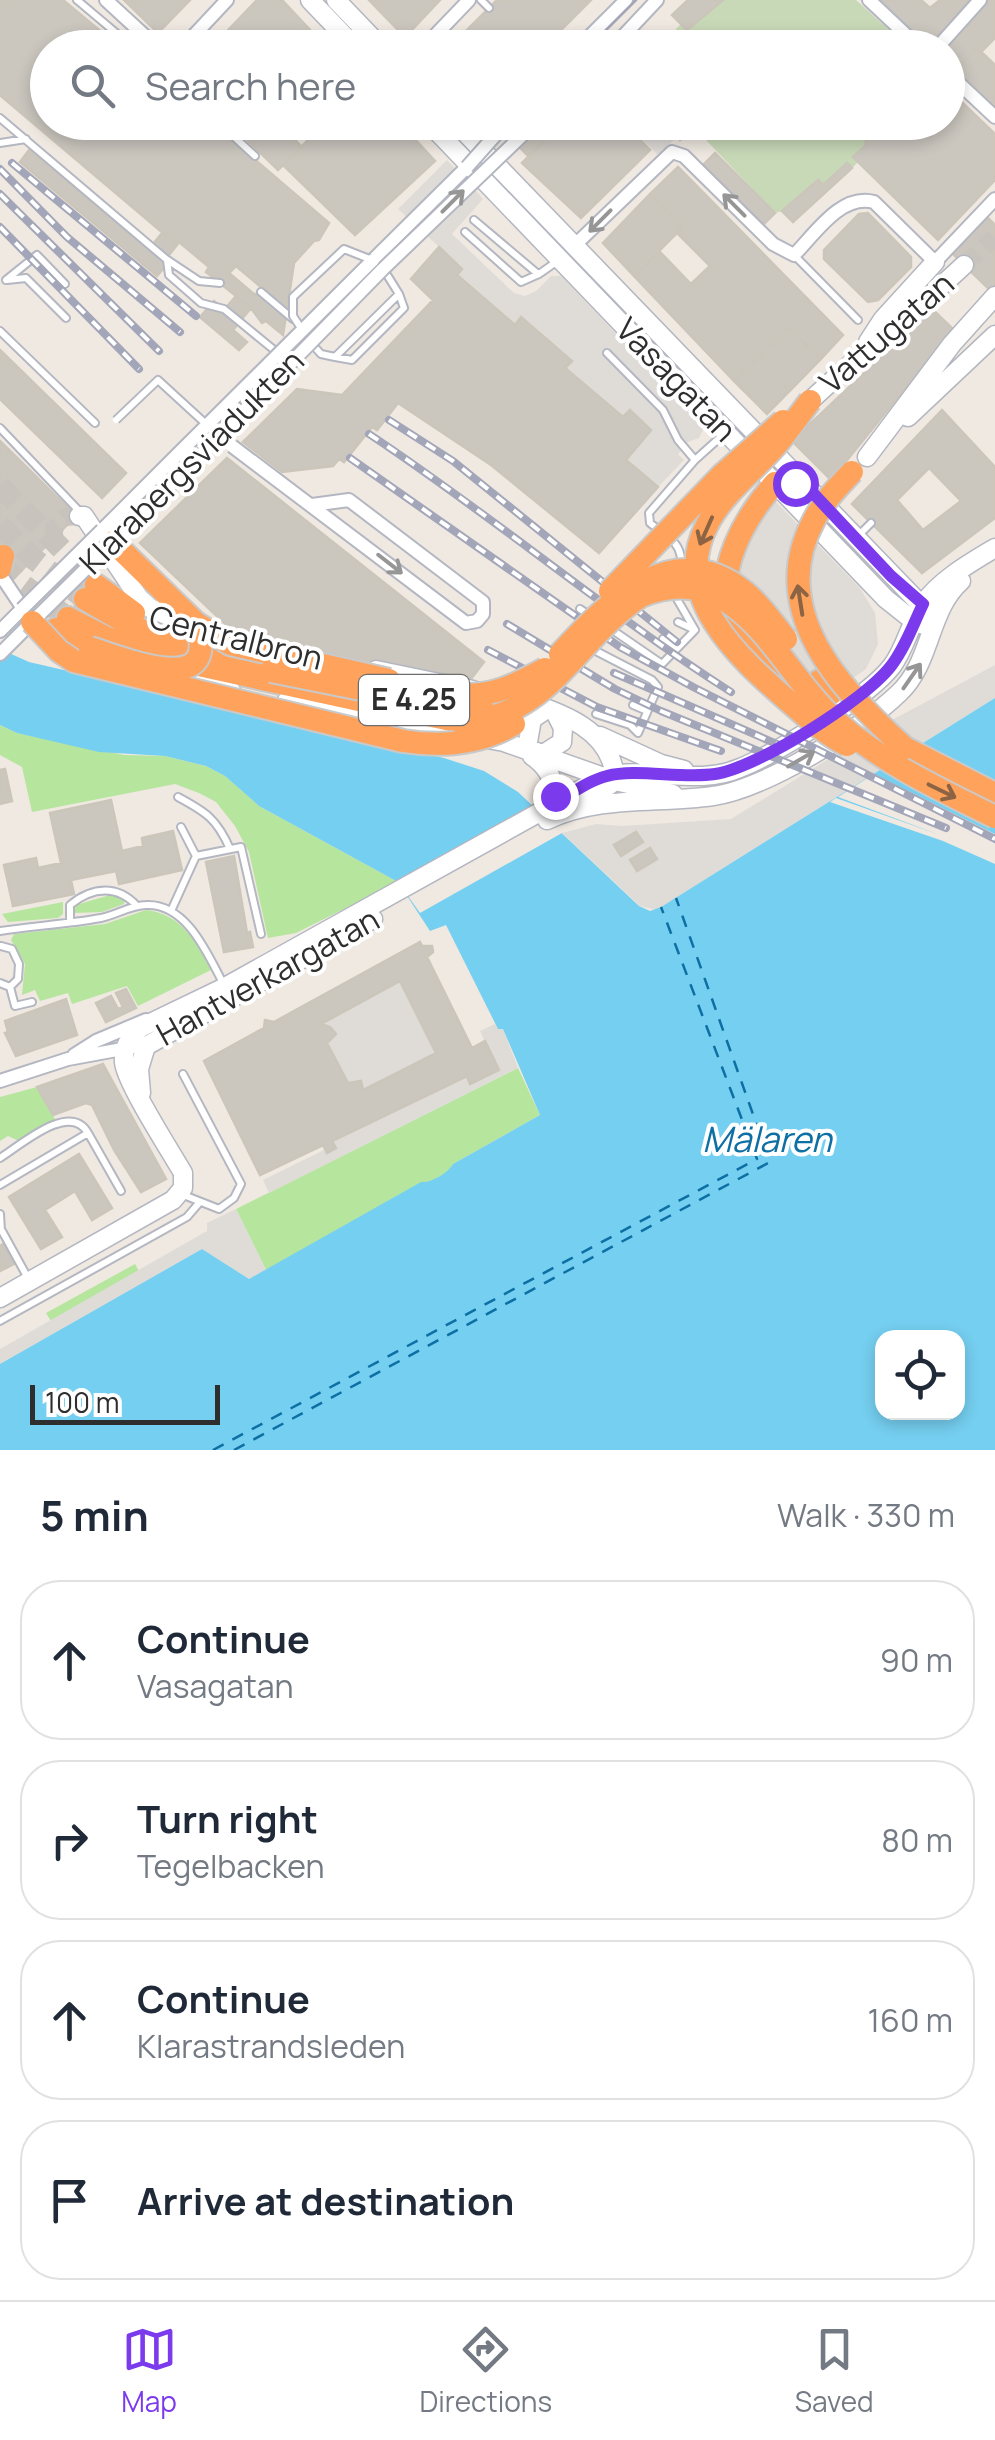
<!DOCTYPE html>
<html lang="en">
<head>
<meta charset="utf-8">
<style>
  :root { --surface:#fff; --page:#f6f6f7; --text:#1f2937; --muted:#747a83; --line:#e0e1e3; --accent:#7c3aed }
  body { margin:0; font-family:Manrope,sans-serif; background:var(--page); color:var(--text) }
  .controls { position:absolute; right:30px; bottom:30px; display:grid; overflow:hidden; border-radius:20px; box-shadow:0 5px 15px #0003 }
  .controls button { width:90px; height:90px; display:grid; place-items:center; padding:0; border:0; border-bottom:2px solid var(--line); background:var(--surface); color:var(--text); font:50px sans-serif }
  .scale { position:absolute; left:30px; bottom:25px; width:190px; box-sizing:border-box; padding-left:10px; border:5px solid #2e2e2e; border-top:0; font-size:28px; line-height:35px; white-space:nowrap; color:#2e2e2e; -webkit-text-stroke:8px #fff; paint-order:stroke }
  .stop { position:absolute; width:30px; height:30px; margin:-22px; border:8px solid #7c3aed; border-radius:50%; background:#fff }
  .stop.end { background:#7c3aed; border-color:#fff; box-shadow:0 2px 10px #0008 }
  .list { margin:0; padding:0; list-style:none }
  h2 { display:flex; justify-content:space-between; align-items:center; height:130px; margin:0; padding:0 40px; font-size:42px }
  h2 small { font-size:32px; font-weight:400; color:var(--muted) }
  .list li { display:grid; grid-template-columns:65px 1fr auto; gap:30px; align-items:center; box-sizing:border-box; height:160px; margin:0 20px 20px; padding:0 20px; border:2px solid var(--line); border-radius:40px }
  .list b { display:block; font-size:38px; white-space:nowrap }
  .list p { margin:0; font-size:32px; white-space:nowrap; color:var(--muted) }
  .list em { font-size:32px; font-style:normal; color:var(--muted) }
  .icon { flex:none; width:55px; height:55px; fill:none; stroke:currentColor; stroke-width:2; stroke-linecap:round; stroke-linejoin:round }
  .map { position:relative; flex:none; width:995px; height:1450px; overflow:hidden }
  .search { position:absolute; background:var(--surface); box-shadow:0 5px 15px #0003; left:30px; right:30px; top:30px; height:110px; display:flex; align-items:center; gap:25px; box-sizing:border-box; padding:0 35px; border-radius:55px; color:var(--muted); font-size:38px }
  .sheet { height:850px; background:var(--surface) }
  nav { display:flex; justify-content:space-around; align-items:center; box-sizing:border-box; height:140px; border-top:2px solid var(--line); background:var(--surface); font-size:28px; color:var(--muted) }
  nav a { display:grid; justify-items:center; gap:5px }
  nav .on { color:var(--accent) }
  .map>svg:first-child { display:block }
</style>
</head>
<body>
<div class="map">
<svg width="995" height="1450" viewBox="0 0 995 1450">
  <rect width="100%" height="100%" fill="#efe9e1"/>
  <path fill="#b6e59e" d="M0,725L17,733L124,755L165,756L206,766L225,776L259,806L398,882L296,933L268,938L249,852L235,826L216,802L199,793L175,784L32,812L22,767L0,755Z
    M110,895L124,898V904L102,912L74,913L76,905Z
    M63,902V914L58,918L8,922L2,914Z
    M146,910C181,914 196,941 211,970L138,1006L127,986L72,1004L68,993L40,1001L35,990L22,995L25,964L11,940L14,934L105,924Z
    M518,1068L540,1115L453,1164C449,1173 430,1183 420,1183L266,1270L236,1209Z
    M37,1087L55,1119L19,1141L8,1136L0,1141V1097Z
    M135,1264L139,1271L51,1321L46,1313Z"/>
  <path fill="#c8d9b8" d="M723,0H856L908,47L667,48L663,42L681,24L688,30Z
    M690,123H890L881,131L868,133L865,146L854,157L858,162L852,168L847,163L823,185L817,180L782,211L775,213Z"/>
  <path fill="#dfdcd8" d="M626,123H660L675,139L658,155Z
    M447,160L483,199L452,234L514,293L525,296L536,291L551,276H561L701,423L703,430L699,438L688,442L678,454L684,460L658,487L626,460L651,429L630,411L623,417L565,368L572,360L522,318L515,325L457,275L462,268L398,209Z
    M772,498L860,588L875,613L878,644L866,669L819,702L736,574L737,563Z
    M995,665V698L656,910L640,906L562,833L596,824L622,826L731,819L892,720Z
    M400,981L436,1053L363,1090L361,1081L348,1083L327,1043L336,1034L321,1024Z
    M495,1024L498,1029H503L518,1068L269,1193L263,1180L326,1149L328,1152L335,1149L332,1141L467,1076L471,1083L498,1069L480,1031Z
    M236,1209L266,1270L249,1279L202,1249L0,1364V1349L207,1231V1223Z"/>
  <path fill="#75cff0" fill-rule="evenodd" d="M0,649L29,662L444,758L484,771L518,792L639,906L650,911L661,907L995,698V1450H0V1364L202,1249L249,1279L421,1182C431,1183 448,1173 453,1164L540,1115L503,1029H498L446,925L430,931L398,882L259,806L225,776L206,766L165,756L99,752L17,733L0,725ZM882,1338H958V1412H882Z"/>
  <path fill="#efe9e1" d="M874,774L995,834V864L943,841L830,802L836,798L940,835L838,797Z
    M533,806L562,833L420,913L398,882Z"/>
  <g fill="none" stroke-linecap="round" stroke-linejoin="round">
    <path stroke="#0d6fa3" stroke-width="2.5" stroke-dasharray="12 10" stroke-linecap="butt" d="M213,1450L757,1159L661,907
      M234,1450L770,1162L676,898"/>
  </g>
  <path fill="#cbc7bf" stroke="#cbc5ba" stroke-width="2.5" fill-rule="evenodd" d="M0,0H63L121,48H48V122H211L329,223L319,240L314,241L294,263L283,335L266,321L262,323L251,308L206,272L209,267L179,242L177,245L0,95Z
    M124,0H190L158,33Z
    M257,0H282L327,48H211Z
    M369,0H440L409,33H401Z
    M497,0H591L543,48H449Z
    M688,0H723L687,30L672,15Z
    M879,0H921L930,8L940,0L956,15L928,46Z
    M940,0H970L956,15Z
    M989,0H995V38L981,52L977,48L956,71L948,63L945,48Z
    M654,33L668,47L639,48Z
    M977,48L995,65V107L956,71Z
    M948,89L995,134V180L938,240L853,157L865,146L868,132L881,131L890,122H948Z
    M229,122H305L291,136L302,147L278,170Z
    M326,122H399L435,161L355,235L283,165Z
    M496,122H536L549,136L528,156Z
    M563,122H618L621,126L624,123L650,150L581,218L522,163Z
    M664,122H690L694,127L680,140Z
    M29,150L149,249L162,233L177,245L164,261L167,264L157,276L20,162Z
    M715,153L775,213L763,225L703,165Z
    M847,163L852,168L793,222L782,211L818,180L823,185Z
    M678,167L843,335L820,360L790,328L734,381L634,276L659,251L691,284L710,266L677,233L682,228L650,194Z
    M650,194L682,228L634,276L603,243Z
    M868,213L911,257V267L878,300L868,302L824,259V250L859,214Z
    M987,217L995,225V295L952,253Z
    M439,247L462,269L457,275L515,325L521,317L572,361L565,368L623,417L630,410L651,430L626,460L658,487L599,553L491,465L398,403L377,430L372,427L344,462L339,459L333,466L282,472L243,442L297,389L342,395L433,300L411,279Z
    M236,266L262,288L255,295L229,273Z
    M236,296L251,308L233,330L247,342L239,350L200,317L214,301L224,310Z
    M932,309L953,329L831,480L792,441Z
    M790,328L820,360L767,414L734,381Z
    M0,350L126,473L102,498L0,399Z
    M942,410L995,467V518L922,573L852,504ZM929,468L961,501L923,530L897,500Z
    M0,441L76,516L20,572L0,552Z
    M227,458L484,662L467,684L240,638L140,543Z
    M5,769L12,801L0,804V770Z
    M111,800L122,851L143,846L142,838L173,831L182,870L119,884L116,871L71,880L74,894L13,906L4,865L36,858L38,868L61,863L50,813Z
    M636,832L643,842L621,856L614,845Z
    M650,848L657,859L637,871L630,860Z
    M234,856L247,933L250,932L253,947L224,952L206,862Z
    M420,942L422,946H432L433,952L427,957L472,1048L485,1041L499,1070L470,1084L467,1076L332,1141L336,1148L327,1153L323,1145L260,1175L204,1061L264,1028L265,1020L274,1022ZM400,981L436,1053L363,1090L361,1081L348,1083L327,1043L336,1034L330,1027L321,1024Z
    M126,989L136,1008L106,1022L96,1003L111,996L118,1009L123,1007L116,993Z
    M66,999L77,1035L16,1056L5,1033L8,1032L5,1021Z
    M103,1064L166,1179L141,1192L114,1150L92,1105L86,1103L53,1115L37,1087Z
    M79,1154L112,1208L92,1220L75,1191L45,1210L62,1237L41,1249L9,1197Z
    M3,1244L14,1264L0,1271V1246Z"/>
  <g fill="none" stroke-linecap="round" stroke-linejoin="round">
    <path stroke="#c8c4bd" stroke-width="18" stroke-dasharray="18 9" stroke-linecap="butt" d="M964,265L995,237
      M54,541V528L65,517L79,516"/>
    <path stroke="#c8c4bd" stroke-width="22" stroke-dasharray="22 11" stroke-linecap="butt" d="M0,486L87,575
      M0,525L34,559L85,599
      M0,563L23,585L68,618"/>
    <g stroke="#b4b7c1" stroke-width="10">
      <path id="lane" d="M77,0L134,48
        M481,0L489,8
        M0,118L166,259L199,281L220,283
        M218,122L255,156
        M0,143L26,139
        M474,220L538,274
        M465,232L521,282L539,274L559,260
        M795,256L858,320
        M167,260L169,275L201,303L224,309L279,354
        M6,280L37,255L65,284
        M7,280L26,278L66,318
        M261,292L293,319
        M0,331L95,423
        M311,343L321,354L335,357L399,294L384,270
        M607,353L663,410L678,440L695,460
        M335,357L352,360L404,308L399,294
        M0,428L82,514
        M659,530L650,523L649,513L695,460L725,433
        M860,534L871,523
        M669,538C679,545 682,554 681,566
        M678,593L677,599L695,630
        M580,609L592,617
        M611,629L662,664L695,630L678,622
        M663,639L675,649
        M592,649L652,680L658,687L638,733L630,725L596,714
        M633,705L647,711
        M178,797C206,812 217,819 230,849
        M181,827L196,856
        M171,911L196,856L241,847L261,934
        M70,921V905C93,886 118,885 137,906
        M0,931C33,926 68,924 101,918C116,915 131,905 146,905C187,903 208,955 224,985
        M0,983L10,987L18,979L19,964L12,949L1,946
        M10,987L15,1006L32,1002
        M0,1158C21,1145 70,1101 88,1133
        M0,1185L88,1133L121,1191
        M181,1194L219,1209L234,1198L241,1184L183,1074
        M0,1214L1,1231
        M2,1231L29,1280
        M0,1321L187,1217L199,1203"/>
    </g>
    <g stroke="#b4b7c1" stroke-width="16">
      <path id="street" d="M106,0L158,48
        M869,0L920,48
        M182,48L227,0
        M423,48L469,0
        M578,48L626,0
        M612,48L657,0
        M937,48L980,0
        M948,73L995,117
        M575,245L672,152L684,156L773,244L794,255C815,234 841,193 874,202L935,262L995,199
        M377,265L373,260L467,167
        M178,454L102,530L113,542L191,465
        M0,574L32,622L0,654
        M0,631L22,609
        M74,1055L96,1041L146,1020
        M0,1081L68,1059L133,1047"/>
    </g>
    <g stroke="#b4b7c1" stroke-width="21">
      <path id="secondary" d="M310,0L356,48
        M336,0L382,48
        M428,122L886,599L915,622L924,625
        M455,122L927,611
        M868,342L883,319L935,262
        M810,401C860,354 914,312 964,265
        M908,417L995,335
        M867,457L952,344L995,296
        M79,516H84L139,598L150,608L200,630
        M172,666L231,691
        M376,670L473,690
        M518,699C559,712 614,729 615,781L586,802
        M286,702L504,742L615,781L673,794
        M600,736L661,764L684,770
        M528,742L532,719L547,709
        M537,752L540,756L562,742L563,728L555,712
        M532,756C549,768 558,784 552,805
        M547,820C601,795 656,804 713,796C764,789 862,729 899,693C932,662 928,610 961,581
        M141,1093L139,1069L146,1046L373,919
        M0,1298L173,1200L183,1188V1173C171,1152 125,1081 124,1062C123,1047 129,1038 140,1028L225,987L603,777C648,765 696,787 740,768C777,753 868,697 892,666C906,647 910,623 923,604C940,580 970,563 995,548"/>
    </g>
    <g stroke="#c9c9c9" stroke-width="26">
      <path id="highway" d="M775,483C746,516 712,572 732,617C742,641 761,661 777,681
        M113,542L196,623
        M96,585L134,613
        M85,599L132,626L181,647
        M68,618L107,638L180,661L460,722
        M56,629L90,648
        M185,640L258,667
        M819,681L831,694
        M905,748L995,794"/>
    </g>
    <use href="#lane" stroke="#fff" stroke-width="6"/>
    <use href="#street" stroke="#fff" stroke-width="12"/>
    <use href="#secondary" stroke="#fff" stroke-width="18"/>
    <use href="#highway" stroke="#ffa35c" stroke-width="22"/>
    <path stroke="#a3a6b8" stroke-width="2.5" d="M588,48L636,0"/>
    <g stroke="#a3a6b8" stroke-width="8">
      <path id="rail" d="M12,163L196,316
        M0,169L67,237L180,332
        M0,194L159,351
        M0,227L139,369
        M389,420L453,461L677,642
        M369,434C493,516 606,612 731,692
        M350,458L620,647L695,688L995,839
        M507,624L615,689L661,711L946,828
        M488,650L597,707L721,751
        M614,673L779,745"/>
    </g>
    <use href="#rail" stroke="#fff" stroke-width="4" stroke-dasharray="11" stroke-linecap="butt"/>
    <g stroke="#b4b7c1" stroke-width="10" stroke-linecap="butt">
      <path id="lane-bridge" d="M303,331L293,316V297L344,249L372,260
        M116,420L158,380L206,424"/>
    </g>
    <g stroke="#b4b7c1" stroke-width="16" stroke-linecap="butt">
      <path id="street-bridge" d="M467,167L507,122
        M232,446L466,623L477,621L483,614V602L349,500L312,505
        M178,454L373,260
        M191,465L383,269L536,122
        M22,609L102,530
        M32,622L113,542"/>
    </g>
    <g stroke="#c9c9c9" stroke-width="26" stroke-linecap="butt">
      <path id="highway-bridge" d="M810,401C799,415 789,430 777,444C754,471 723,493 707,525C670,595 738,657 786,699C805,715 824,734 847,745
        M852,472C838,487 823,502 814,520C765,610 841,691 905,748
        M0,568L3,556
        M610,591L722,475L783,421
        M32,622L59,651L74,661L403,741C441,747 480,744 514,724
        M196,623L230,644L389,680
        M90,648C123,658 223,701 196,623
        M560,654C608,602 673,534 745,592C761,605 773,623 786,639
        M271,671L466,710H483
        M459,694C492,698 517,684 545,669
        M460,722C551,718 574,640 641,596C741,556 777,669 837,722C884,764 939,789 995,817"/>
    </g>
    <use href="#lane-bridge" stroke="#fff" stroke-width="6"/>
    <use href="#street-bridge" stroke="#fff" stroke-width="12"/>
    <use href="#highway-bridge" stroke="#ffa35c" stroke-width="22"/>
  </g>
  <defs><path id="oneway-shaft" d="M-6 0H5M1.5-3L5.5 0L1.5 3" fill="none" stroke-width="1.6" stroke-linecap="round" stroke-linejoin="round" transform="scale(2.5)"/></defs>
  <g stroke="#969696">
    <use href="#oneway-shaft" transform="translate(453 201) rotate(-45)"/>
    <use href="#oneway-shaft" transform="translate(734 205) rotate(-135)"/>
    <use href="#oneway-shaft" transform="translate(600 221) rotate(135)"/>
    <use href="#oneway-shaft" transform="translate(390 564) rotate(38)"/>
    <use href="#oneway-shaft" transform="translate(912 676) rotate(-55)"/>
    <use href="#oneway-shaft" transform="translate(801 759) rotate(-30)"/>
  </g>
  <g stroke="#8c6343">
    <use href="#oneway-shaft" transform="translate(706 531) rotate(114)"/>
    <use href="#oneway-shaft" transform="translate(800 600) rotate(-99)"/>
    <use href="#oneway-shaft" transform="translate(942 791) rotate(26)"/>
  </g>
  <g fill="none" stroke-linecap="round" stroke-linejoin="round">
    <path stroke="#7c3aed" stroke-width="12" d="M555,796L552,805C570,795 587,781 607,776C636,768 681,779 715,774C757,768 864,701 891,666C905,648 913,625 923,604L891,576L812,492L801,489L795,483"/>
  </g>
  <g text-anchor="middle" stroke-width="8" stroke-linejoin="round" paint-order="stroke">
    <rect fill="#fff" stroke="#6d6d6d" stroke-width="2.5" x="359" y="675" width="110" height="50" rx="8"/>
    <g font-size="30" font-weight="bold" fill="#2e2e2e">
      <text x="414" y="710">E 4.25</text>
    </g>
    <g font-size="32" fill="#2e2e2e" stroke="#fff">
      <text transform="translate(887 333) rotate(-41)" y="11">Vattugatan</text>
      <text transform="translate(676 380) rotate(46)" y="11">Vasagatan</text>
      <text transform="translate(192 462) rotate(-45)" y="11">Klarabergsviadukten</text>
      <text transform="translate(236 638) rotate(14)" y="11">Centralbron</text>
      <text transform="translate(268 977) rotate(-29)" y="11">Hantverkargatan</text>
    </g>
    <g font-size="35" font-style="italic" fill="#0d6fa3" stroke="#fff">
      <text x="767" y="1152">Mälaren</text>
    </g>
  </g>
</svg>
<div class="controls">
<button><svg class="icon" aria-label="locate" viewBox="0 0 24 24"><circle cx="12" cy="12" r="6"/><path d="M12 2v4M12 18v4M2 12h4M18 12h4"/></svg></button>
</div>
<div class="scale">100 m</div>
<div class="stop" style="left:795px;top:483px"></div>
<div class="stop end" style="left:555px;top:796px"></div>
<div class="search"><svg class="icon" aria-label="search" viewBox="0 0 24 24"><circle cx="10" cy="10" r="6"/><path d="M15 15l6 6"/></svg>Search here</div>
</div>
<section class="sheet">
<h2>5 min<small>Walk · 330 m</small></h2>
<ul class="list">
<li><svg class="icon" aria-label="ahead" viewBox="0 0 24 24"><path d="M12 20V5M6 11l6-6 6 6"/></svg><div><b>Continue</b><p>Vasagatan</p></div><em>90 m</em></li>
<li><svg class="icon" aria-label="right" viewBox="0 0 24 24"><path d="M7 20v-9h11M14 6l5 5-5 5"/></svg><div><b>Turn right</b><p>Tegelbacken</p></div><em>80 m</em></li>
<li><svg class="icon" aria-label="ahead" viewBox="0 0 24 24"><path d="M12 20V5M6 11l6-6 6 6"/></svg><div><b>Continue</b><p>Klarastrandsleden</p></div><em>160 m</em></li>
<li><svg class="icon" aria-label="arrive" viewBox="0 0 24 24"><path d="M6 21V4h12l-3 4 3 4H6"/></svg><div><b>Arrive at destination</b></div></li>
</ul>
</section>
<nav>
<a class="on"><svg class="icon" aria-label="map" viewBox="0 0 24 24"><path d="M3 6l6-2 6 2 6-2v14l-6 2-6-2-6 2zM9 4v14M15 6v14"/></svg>Map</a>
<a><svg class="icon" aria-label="directions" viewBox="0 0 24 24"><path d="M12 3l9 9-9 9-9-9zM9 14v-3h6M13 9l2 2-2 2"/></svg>Directions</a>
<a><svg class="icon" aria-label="saved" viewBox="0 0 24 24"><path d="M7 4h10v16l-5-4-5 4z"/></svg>Saved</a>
</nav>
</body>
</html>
